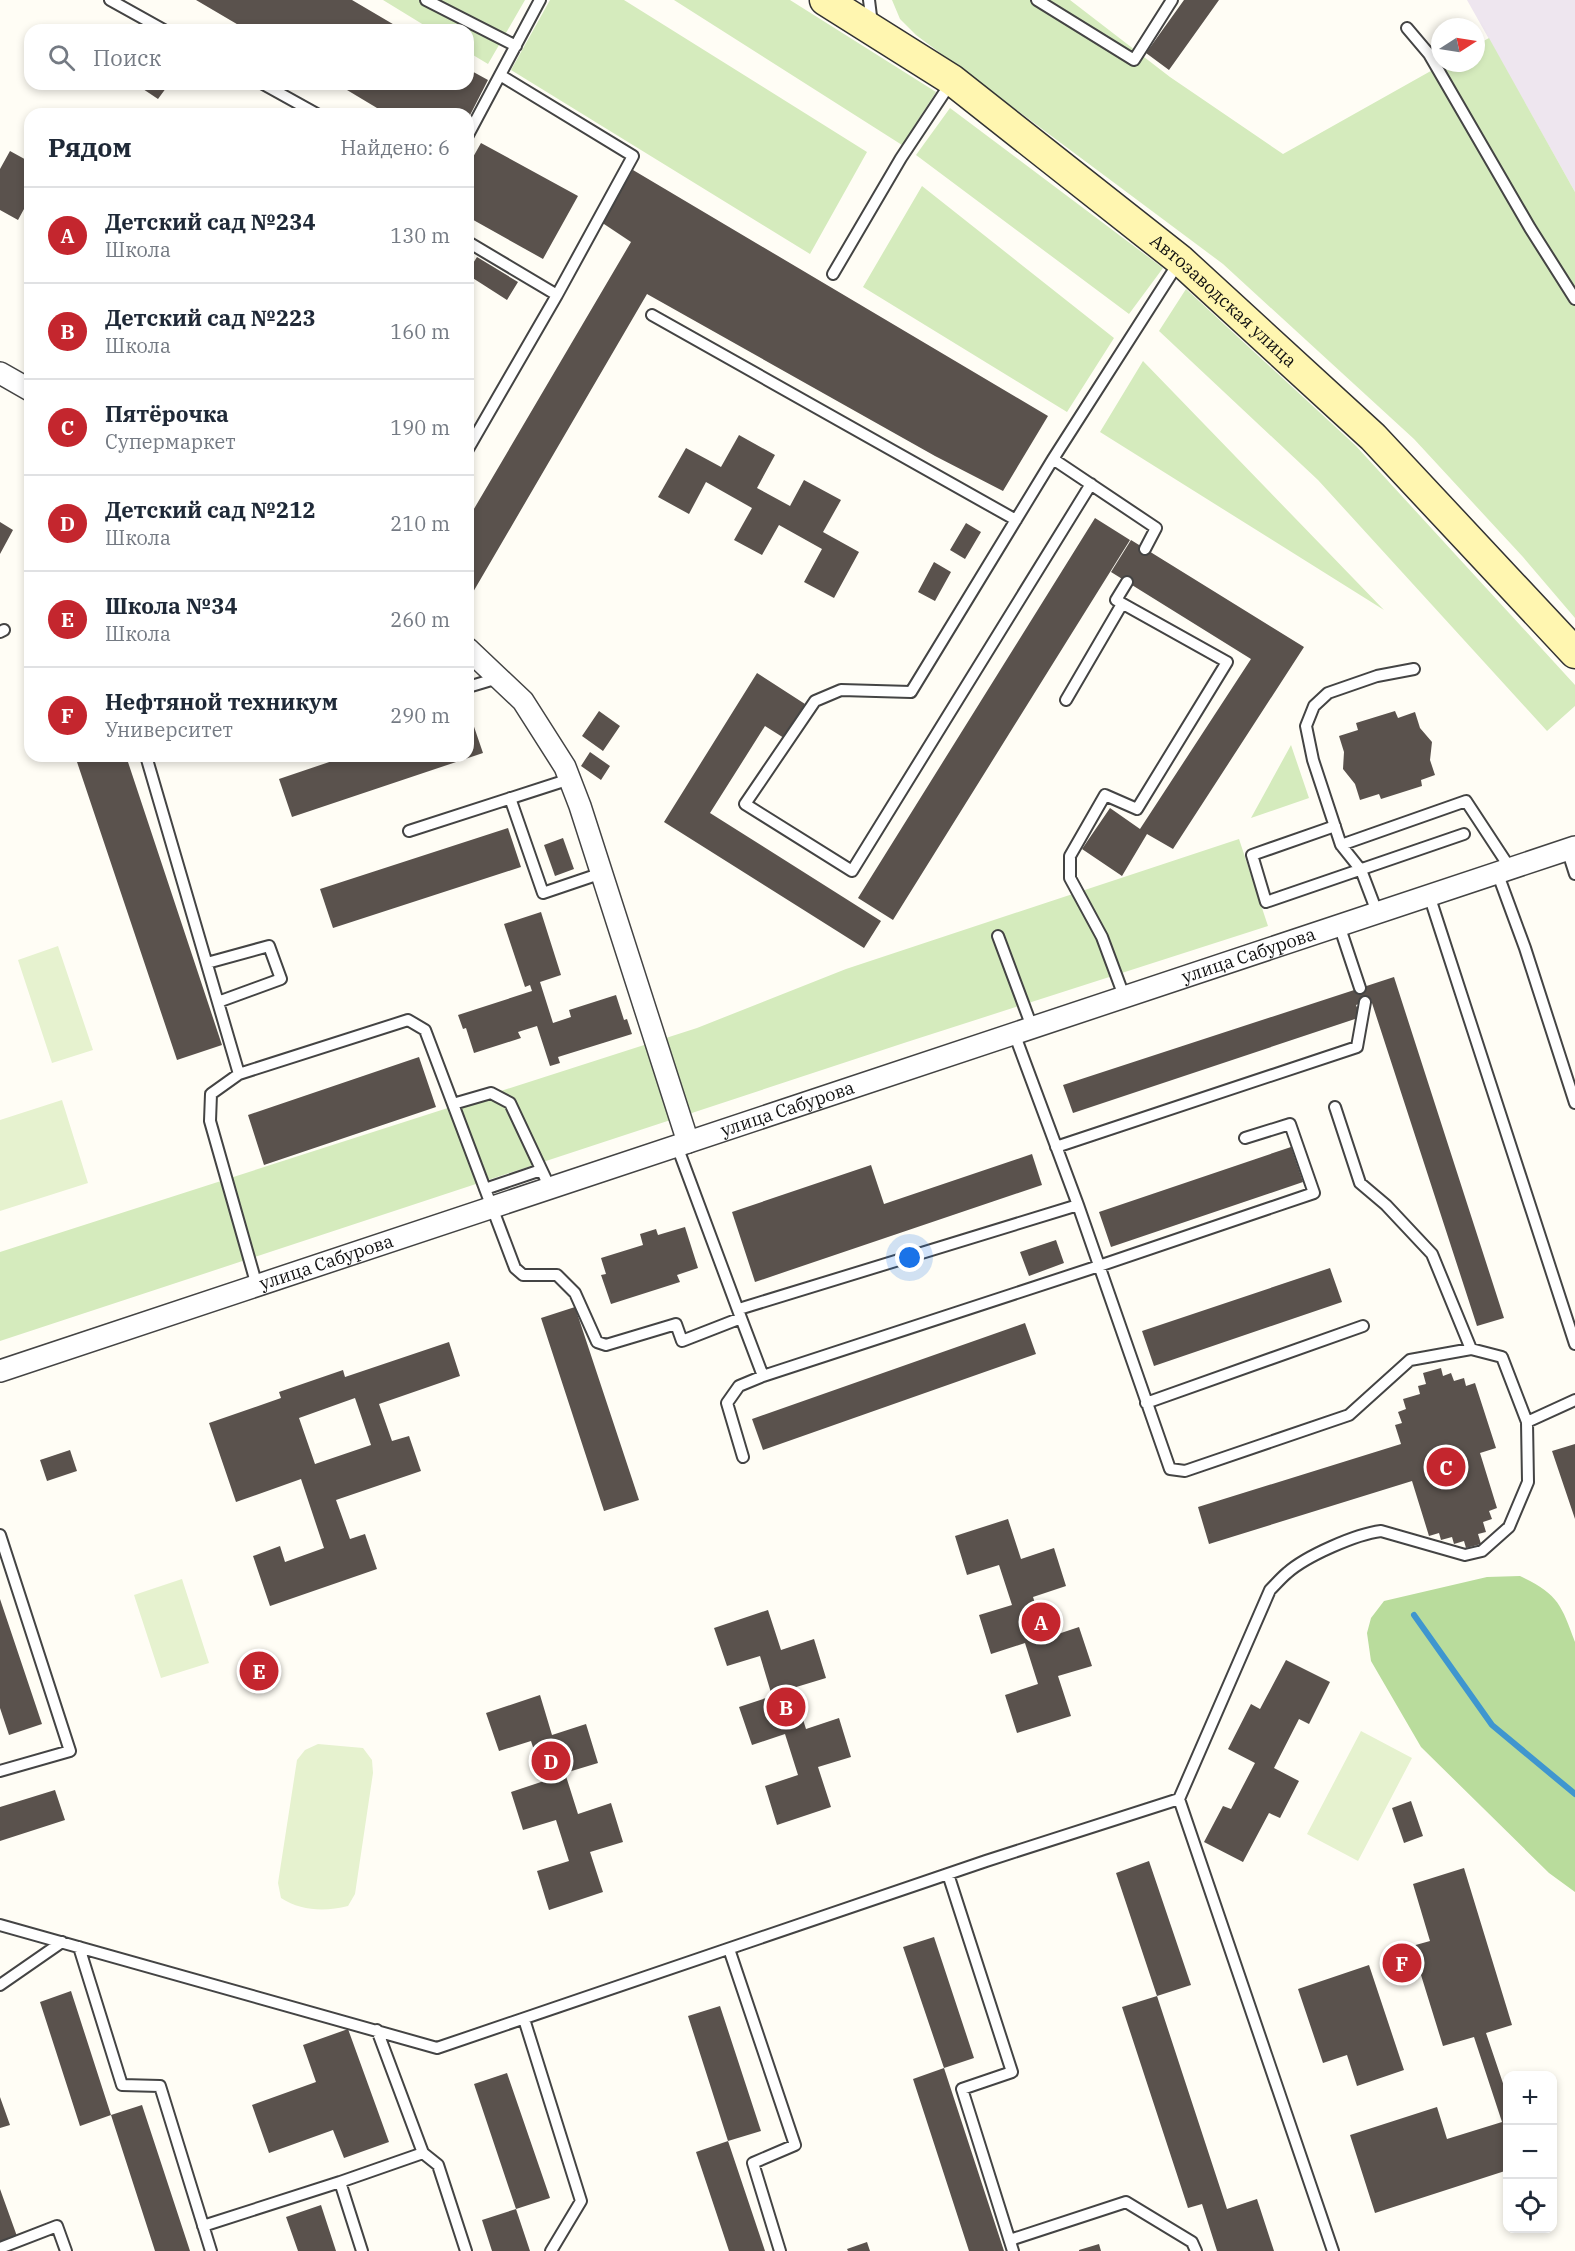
<!DOCTYPE html>
<html lang="ru">
<head>
<meta charset="utf-8">
<style>
  :root { --surface:#fff; --page:#f6f6f7; --text:#1f2937; --muted:#747a83; --line:#e0e1e3; --accent:#c4262e }
  body { margin:0; font-family:"IBM Plex Serif",serif; background:var(--page); color:var(--text) }
  .controls { position:absolute; right:18px; bottom:18px; display:grid; overflow:hidden; border-radius:12px; box-shadow:0 3px 9px #0003 }
  .controls button { width:54px; height:54px; display:grid; place-items:center; padding:0; border:0; border-bottom:2px solid var(--line); background:var(--surface); color:var(--text); font:30px sans-serif }
  .compass { position:absolute; left:1431px; top:18px; width:54px; height:54px; border-radius:50%; background:var(--surface); box-shadow:0 3px 9px #0003; rotate:78deg }
  .you { position:absolute; left:910px; top:1258px; width:21px; height:21px; margin:-15px; border:4px solid #fff; border-radius:50%; background:#1a73e8; box-shadow:0 0 0 9px #1a73e833 }
  .badge { display:grid; place-items:center; width:39px; height:39px; border-radius:50%; background:var(--accent); color:#fff; font-size:20px; font-weight:700 }
  .pin { position:absolute; translate:-50% -50%; border:3px solid #fff; box-shadow:0 2px 6px #0006 }
  .list { margin:0; padding:0; list-style:none }
  h2 { display:flex; justify-content:space-between; align-items:center; height:78px; margin:0; padding:0 24px; font-size:26px }
  h2 small { font-size:20px; font-weight:400; color:var(--muted) }
  .list li { display:grid; grid-template-columns:39px 1fr auto; gap:18px; align-items:center; box-sizing:border-box; height:96px; padding:0 24px; border-top:2px solid var(--line) }
  .list b { display:block; font-size:22px; white-space:nowrap }
  .list p { margin:0; font-size:20px; white-space:nowrap; color:var(--muted) }
  .list em { font-size:20px; font-style:normal; color:var(--muted) }
  .icon { flex:none; width:33px; height:33px; fill:none; stroke:currentColor; stroke-width:2; stroke-linecap:round; stroke-linejoin:round }
  .map { position:relative; flex:none; width:1575px; height:2251px; overflow:hidden }
  .search { position:absolute; background:var(--surface); box-shadow:0 3px 9px #0003; left:24px; top:24px; width:450px; height:66px; display:flex; align-items:center; gap:15px; box-sizing:border-box; padding:0 21px; border-radius:18px; color:var(--muted); font-size:22px }
  .panel { position:absolute; background:var(--surface); box-shadow:0 3px 9px #0003; left:24px; top:108px; width:450px; height:654px; border-radius:18px }
  .map>svg:first-child { display:block }
</style>
</head>
<body>
<div class="map">
<svg width="1575" height="2251" viewBox="0 0 1575 2251">
  <rect width="100%" height="100%" fill="#fffdf5"/>
  <path fill="#eee6ef" d="M1467,0H1575V192Z"/>
  <path fill="#d5ebbd" d="M383,0H525L488,64L468,52V30H432Z
    M550,0H624L867,152L810,254L511,70Z
    M674,0H790L936,92L902,145Z
    M892,0H1070L1170,77L1283,154L1445,63H1476V45L1489,38L1575,192V618L1523,557L1414,439L1223,264L916,35L900,19Z
    M950,108L1163,268L1129,314L916,155Z
    M922,186L1114,338L1067,412L863,287Z
    M1186,289L1356,446L1575,685V706L1547,731L1318,480L1159,331Z
    M1143,361L1384,610L1100,432Z
    M1291,745L1309,798L1251,818Z
    M1239,839L1268,926L907,1042L0,1341V1252L697,1028L846,969Z"/>
  <path fill="#b9dc9c" d="M1520,1576C1558,1594 1561,1604 1575,1642V1892L1549,1873L1421,1747L1371,1661L1367,1633L1371,1618L1384,1601L1487,1577Z"/>
  <path fill="#e6f2cf" d="M58,946L93,1050L52,1063L18,960Z
    M62,1100L88,1183L0,1211V1120Z
    M182,1579L209,1663L161,1678L134,1595Z
    M1361,1731L1412,1758L1358,1861L1307,1834Z
    M318,1744L363,1748L372,1760L373,1773L355,1894L348,1906C325,1912 301,1911 281,1898L278,1883L297,1760L305,1750Z"/>
  <g fill="none" stroke-linecap="round" stroke-linejoin="round">
    <path stroke="#3f96cf" stroke-width="6" d="M1414,1615L1492,1725L1575,1794"/>
  </g>
  <path fill="#5a524d" fill-rule="evenodd" d="M196,0H352L403,30H247Z
    M1184,0H1219L1169,70L1146,53Z
    M468,69L488,80L468,119V114H387L337,84H468Z
    M143,84H169L158,99L140,87Z
    M481,143L578,196L543,259L468,217V166Z
    M10,151L30,162V198L18,220L0,210V169Z
    M633,170L1048,416L1003,491L935,456L647,294L469,599L468,598V519L631,242L601,222Z
    M477,257L518,282L507,300L468,275V271Z
    M739,435L775,455L757,488L790,506L804,480L841,500L823,532L859,552L834,598L804,582L822,549L779,525L762,555L734,540L752,508L706,482L689,514L658,497L686,448L721,467Z
    M1095,518L1130,540L893,920L858,898Z
    M0,522L13,530L0,554Z
    M966,523L981,532L965,559L950,550Z
    M1131,540L1304,647L1173,849L1147,834L1122,876L1082,849L1110,808L1140,829L1251,659L1111,572Z
    M934,562L951,572L935,601L918,592Z
    M757,673L805,704L784,738L765,726L710,813L881,921L864,948L664,822Z
    M599,711L620,726L603,751L582,736Z
    M1395,711L1398,718L1415,712L1420,728L1432,742L1430,760L1435,775L1421,780L1422,786L1381,799L1379,794L1360,800L1355,784L1343,769L1344,752L1339,736L1358,730L1356,723Z
    M468,715H470L483,753L292,817L279,779L347,756H468Z
    M590,752L610,766L601,780L581,766Z
    M75,756H126L222,1045L177,1060Z
    M508,828L521,867L333,928L320,889Z
    M563,838L574,869L555,876L544,845Z
    M541,912L561,975L540,982L553,1023L571,1017L569,1010L616,995L624,1020L627,1019L632,1034L558,1057L560,1063L550,1066L537,1026L518,1032L521,1038L474,1053L466,1028L463,1029L458,1015L532,991L530,985L525,987L504,924Z
    M1394,977L1504,1318L1477,1326L1371,1000L1356,1005L1361,1017L1073,1113L1063,1085Z
    M419,1057L436,1107L264,1165L248,1115Z
    M1291,1147L1303,1182L1111,1247L1099,1212Z
    M1032,1154L1042,1185L755,1282L732,1212L871,1165L884,1204Z
    M685,1227L698,1268L677,1275L680,1282L611,1304L601,1275L606,1274L601,1258L643,1245L640,1234L656,1229L658,1235Z
    M1056,1240L1064,1263L1029,1276L1020,1252Z
    M1330,1268L1342,1302L1154,1366L1142,1331Z
    M575,1307L639,1500L604,1511L541,1318Z
    M1025,1323L1036,1354L763,1450L752,1419Z
    M449,1342L460,1376L379,1404L392,1441L409,1436L421,1471L336,1500L350,1539L365,1534L377,1569L270,1606L253,1556L280,1546L285,1562L324,1548L301,1479L236,1502L209,1423L281,1398L279,1392L343,1370L345,1377ZM355,1398L371,1445L315,1464L299,1418Z
    M1441,1368L1443,1376L1451,1373L1454,1381L1464,1378L1466,1386L1475,1383L1496,1448L1480,1453L1497,1508L1489,1511L1492,1519L1483,1522L1486,1532L1478,1534L1481,1544L1466,1548L1464,1541L1454,1544L1452,1537L1441,1540L1439,1533L1429,1536L1412,1481L1209,1544L1198,1507L1401,1444L1395,1425L1402,1423L1398,1412L1406,1409L1403,1399L1420,1394L1418,1386L1426,1384L1423,1373Z
    M1575,1444V1519L1552,1451Z
    M70,1450L77,1471L47,1481L40,1460Z
    M1008,1519L1021,1559L1054,1548L1066,1586L1033,1597L1046,1638L1079,1627L1092,1666L1058,1676L1071,1716L1017,1733L1005,1695L1038,1684L1025,1643L991,1654L979,1615L1012,1605L999,1565L967,1575L955,1536Z
    M0,1599L42,1724L9,1735L0,1708Z
    M768,1610L781,1650L814,1639L826,1678L793,1688L806,1729L839,1718L851,1757L818,1767L831,1807L777,1825L765,1786L798,1775L785,1734L752,1745L739,1707L772,1696L760,1656L727,1666L714,1628Z
    M1286,1660L1330,1682L1309,1724L1299,1719L1274,1768L1299,1781L1280,1818L1269,1813L1243,1862L1204,1842L1223,1806L1231,1809L1255,1763L1228,1749L1251,1704L1260,1709Z
    M540,1695L552,1735L586,1724L598,1763L565,1773L578,1814L611,1803L623,1842L590,1852L603,1892L549,1910L537,1871L569,1861L556,1820L523,1830L511,1792L544,1781L531,1741L499,1751L486,1713Z
    M55,1790L65,1820L0,1841V1807Z
    M1411,1801L1423,1836L1404,1843L1392,1808Z
    M1149,1861L1191,1985L1157,1996L1227,2209L1257,2199L1274,2251H1217L1202,2204L1188,2208L1122,2007L1157,1996L1116,1873Z
    M1464,1868L1512,2025L1486,2033L1508,2098V2170L1375,2213L1350,2135L1437,2107L1447,2139L1502,2122L1474,2037L1443,2046L1412,1946L1430,1941L1413,1884Z
    M934,1937L974,2058L944,2068L1004,2251H969L913,2079L944,2068L903,1947Z
    M1369,1965L1404,2070L1357,2086L1347,2055L1323,2063L1298,1989Z
    M71,1991L111,2115L80,2126L40,2002Z
    M720,2006L761,2131L728,2141L765,2251H729L696,2152L728,2141L688,2016Z
    M348,2029L389,2142L344,2158L333,2130L269,2153L252,2105L316,2082L303,2045Z
    M507,2073L550,2198L516,2209L474,2084Z
    M0,2097L10,2125L0,2128Z
    M142,2105L190,2251H155L111,2115Z
    M0,2189L18,2239L0,2246Z
    M321,2205L336,2251H298L286,2217Z
    M516,2209L530,2251H492L482,2220Z
    M867,2242L870,2251H848L847,2249Z
    M1099,2244L1101,2251H1079V2250Z"/>
  <g fill="none" stroke-linecap="round" stroke-linejoin="round">
    <g stroke="#444" stroke-width="14">
      <path id="lane" d="M110,0L164,30
        M426,0L516,46
        M869,0L872,24
        M1037,0L1134,60L1172,0
        M1407,28L1429,54L1530,228L1575,299
        M263,84L317,114
        M468,135L540,0
        M468,242L557,295L633,156L500,75
        M833,274L901,158L952,81
        M652,315L1016,520
        M468,449L557,295
        M1053,459L1156,528L1145,549
        M1091,484L852,871L745,804L815,701L841,690L911,692L1053,459L1179,262
        M0,632L4,630
        M1414,669L1377,676L1328,693L1314,706L1306,726L1313,760L1341,845L1466,801L1510,868
        M468,687L498,678
        M1066,700L1122,604
        M146,756L239,1074L211,1094L210,1121L257,1286
        M510,798L543,893L602,873
        M1335,826L1252,855L1266,902L1464,834
        M409,831L570,779
        M1341,845L1361,870L1377,912
        M1567,849L1575,874
        M1497,872L1525,948L1575,1103
        M1429,895L1575,1344
        M1339,925L1360,988
        M998,936L1032,1027
        M207,963L269,946L281,979L218,1002
        M1124,996L1102,937L1070,878V856L1105,795L1137,809L1227,662L1116,600L1127,582
        M1014,1033L1078,1205L1170,1469L1185,1471L1349,1415L1410,1360L1471,1349L1502,1357L1527,1422
        M239,1074L408,1020L425,1030L515,1268L523,1275H557L575,1293L597,1342L606,1345L676,1324L682,1341L741,1318L677,1146
        M453,1104L491,1093L510,1103L550,1188
        M1335,1107L1360,1183L1386,1205L1432,1254L1471,1349
        M1056,1147L1357,1047L1365,1002
        M485,1189L541,1170
        M739,1309L1078,1205
        M741,1318L763,1376L1099,1266L1314,1193L1290,1124L1245,1138
        M1146,1403L1363,1326
        M743,1457L727,1403L739,1386L763,1376
        M0,1535L70,1751L0,1771
        M948,1874L1012,2072L962,2089L1013,2251
        M0,1925L437,2048L986,1861L1179,1799
        M79,1947L122,2085L160,2086L211,2251
        M729,1949L795,2145L753,2163L780,2251
        M0,1985L62,1942
        M524,2019L581,2201L551,2251
        M423,2153L438,2165L466,2251
        M203,2226L340,2182
        M1010,2240L1126,2202L1192,2242L1196,2251
        M0,2248L57,2226L66,2251
        M362,2251L340,2182L423,2153L377,2030
        M1333,2251L1179,1799L1270,1590C1276,1584 1281,1578 1287,1573C1306,1556 1356,1534 1381,1531L1465,1555L1482,1551L1509,1527L1528,1482L1527,1422L1575,1400"/>
    </g>
    <g stroke="#444" stroke-width="24">
      <g id="street">
        <path d="M0,373L30,390"/>
        <path d="M468,649L523,701L565,767L580,806L688,1142"/>
        <path id="s1" d="M0,1371L1575,847"/>
      </g>
    </g>
    <g stroke="#333" stroke-width="33">
      <g id="secondary">
        <path id="s2" d="M825,0L952,80L1180,260L1373,437L1575,653"/>
      </g>
    </g>
    <use href="#lane" stroke="#fff" stroke-width="10"/>
    <use href="#street" stroke="#fff" stroke-width="21"/>
    <use href="#secondary" stroke="#fff6b0" stroke-width="30"/>
  </g>
  <g text-anchor="middle" stroke-width="6" stroke-linejoin="round" paint-order="stroke">
    <g font-size="18" fill="#111" stroke="#fff">
      <text dy="6" stroke="none"><textPath href="#s2" startOffset="500">Автозаводская улица</textPath></text>
      <text dy="6" stroke="none"><textPath href="#s1" startOffset="1316">улица Сабурова</textPath></text>
      <text dy="6" stroke="none"><textPath href="#s1" startOffset="830">улица Сабурова</textPath></text>
      <text dy="6" stroke="none"><textPath href="#s1" startOffset="344">улица Сабурова</textPath></text>
    </g>
  </g>
</svg>
<div class="controls">
<button>+</button>
<button>−</button>
<button><svg class="icon" aria-label="locate" viewBox="0 0 24 24"><circle cx="12" cy="12" r="6"/><path d="M12 2v4M12 18v4M2 12h4M18 12h4"/></svg></button>
</div>
<svg class="compass" viewBox="-18 -18 36 36"><path d="M0-13l5 13h-10z" fill="#e53935"/><path d="M0 13l5-13h-10z" fill="#747a83"/></svg>
<div class="you"></div>
<div class="pin badge" style="left:1041px;top:1622px">A</div>
<div class="pin badge" style="left:786px;top:1707px">B</div>
<div class="pin badge" style="left:1446px;top:1467px">C</div>
<div class="pin badge" style="left:551px;top:1761px">D</div>
<div class="pin badge" style="left:259px;top:1671px">E</div>
<div class="pin badge" style="left:1402px;top:1963px">F</div>
<div class="search"><svg class="icon" aria-label="search" viewBox="0 0 24 24"><circle cx="10" cy="10" r="6"/><path d="M15 15l6 6"/></svg>Поиск</div>
<section class="panel">
<h2>Рядом<small>Найдено: 6</small></h2>
<ul class="list">
<li><span class="badge">A</span><div><b>Детский сад №234</b><p>Школа</p></div><em>130 m</em></li>
<li><span class="badge">B</span><div><b>Детский сад №223</b><p>Школа</p></div><em>160 m</em></li>
<li><span class="badge">C</span><div><b>Пятёрочка</b><p>Супермаркет</p></div><em>190 m</em></li>
<li><span class="badge">D</span><div><b>Детский сад №212</b><p>Школа</p></div><em>210 m</em></li>
<li><span class="badge">E</span><div><b>Школа №34</b><p>Школа</p></div><em>260 m</em></li>
<li><span class="badge">F</span><div><b>Нефтяной техникум</b><p>Университет</p></div><em>290 m</em></li>
</ul>
</section>
</div>
</body>
</html>
